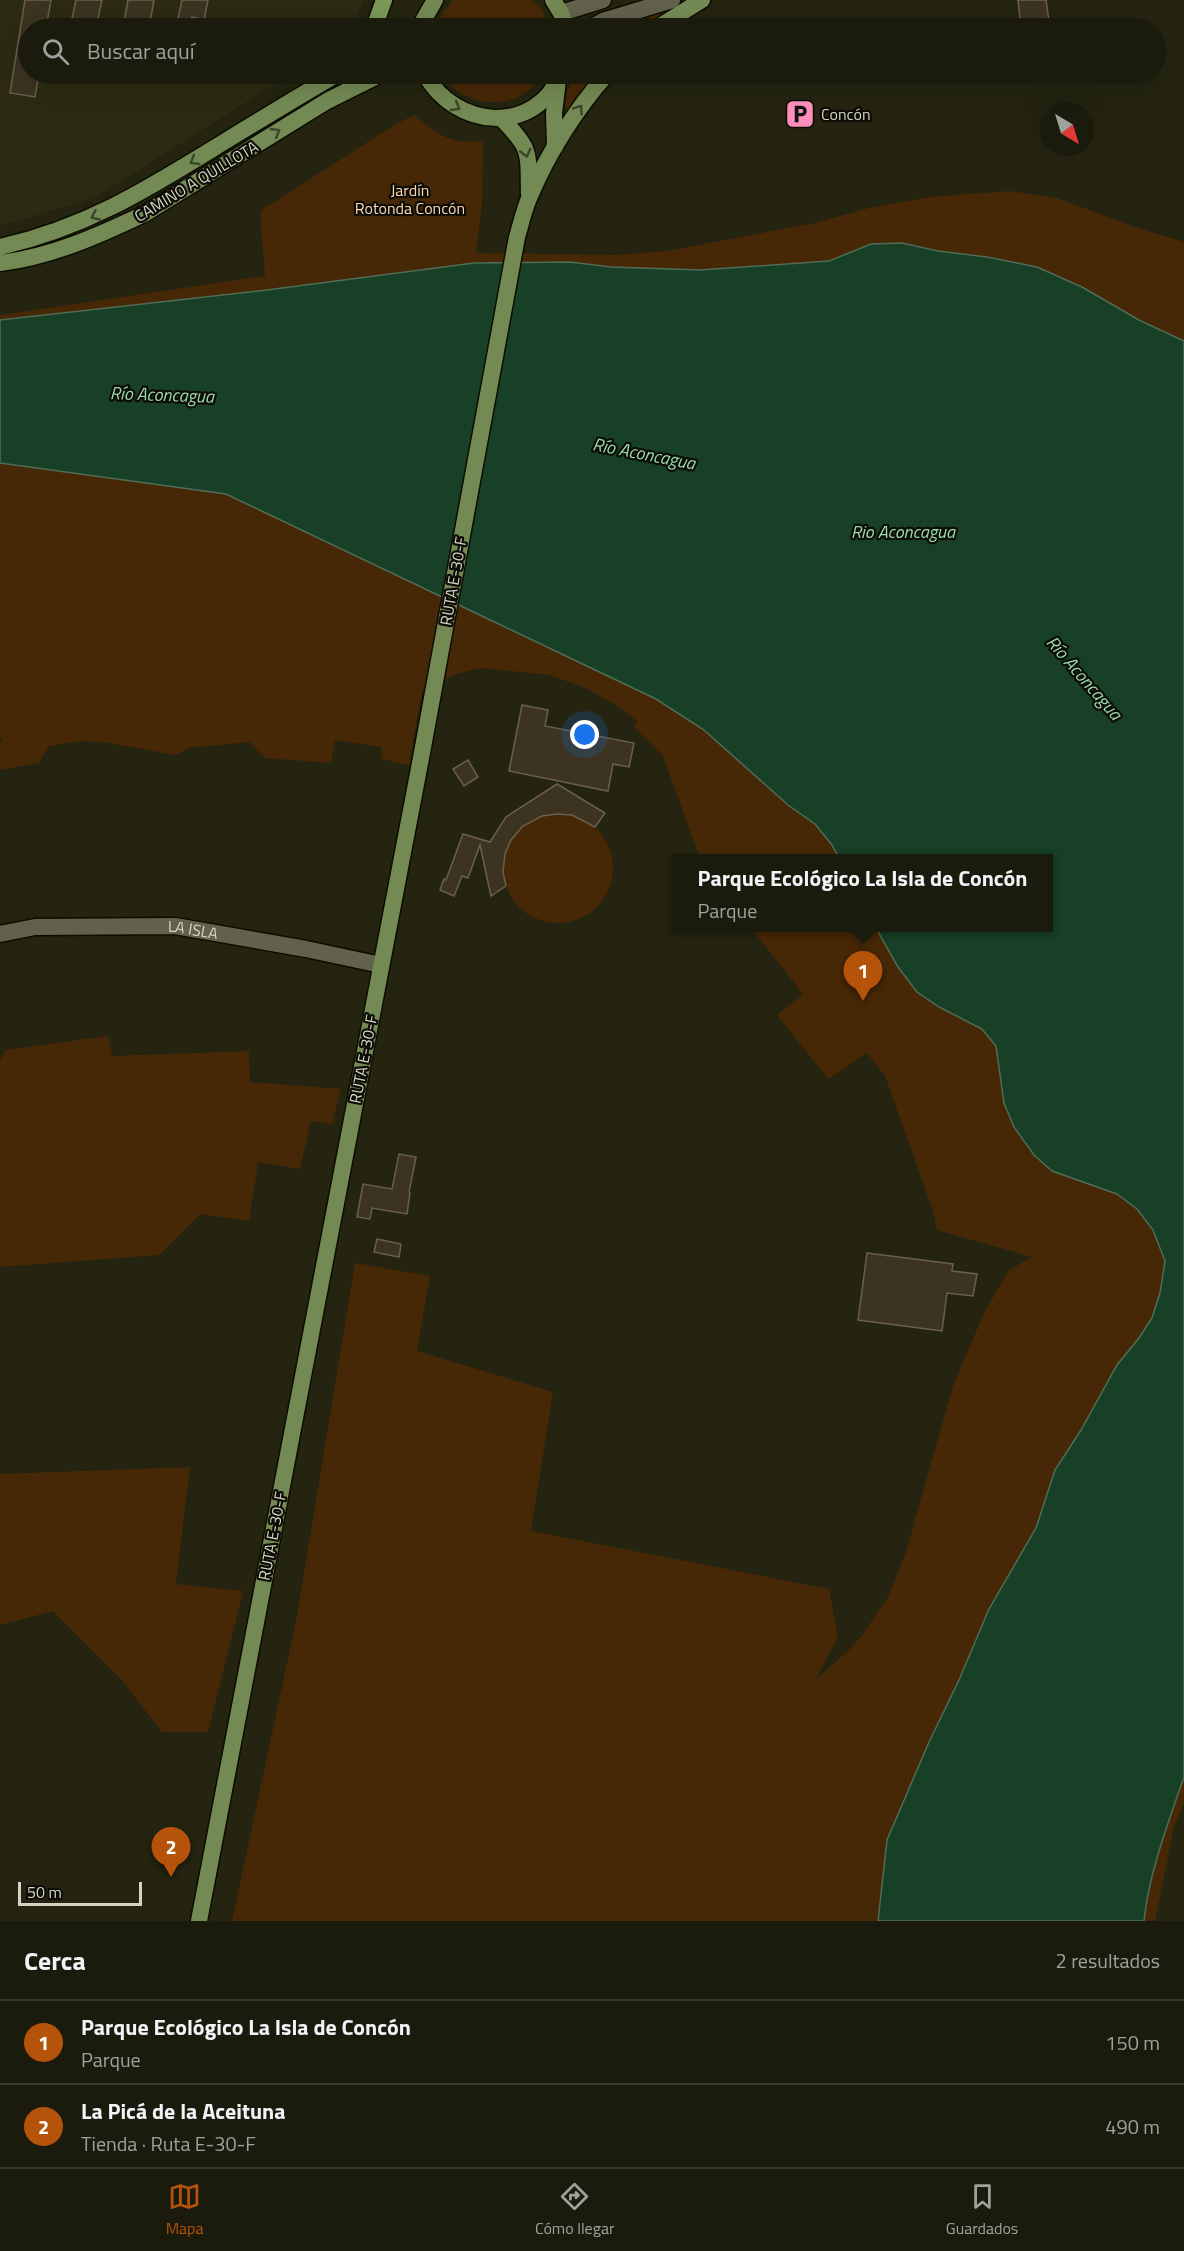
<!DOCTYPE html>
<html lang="es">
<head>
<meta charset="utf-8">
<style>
  :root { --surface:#1b1b0d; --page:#242416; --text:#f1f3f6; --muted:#a0a19d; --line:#39392e; --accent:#b45309 }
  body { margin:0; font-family:"Titillium Web",sans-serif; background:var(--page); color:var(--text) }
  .compass { position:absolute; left:1040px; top:102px; width:54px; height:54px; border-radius:50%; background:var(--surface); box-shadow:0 6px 24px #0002; rotate:142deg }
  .scale { position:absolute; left:18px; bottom:15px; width:124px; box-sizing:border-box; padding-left:6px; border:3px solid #d4d4c8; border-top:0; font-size:16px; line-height:21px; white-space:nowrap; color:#d4d4c8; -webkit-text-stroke:4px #0c0c05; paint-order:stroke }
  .you { position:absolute; left:585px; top:735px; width:21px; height:21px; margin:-15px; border:4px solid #fff; border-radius:50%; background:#1a73e8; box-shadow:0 0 0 9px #1a73e833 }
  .badge { display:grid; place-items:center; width:39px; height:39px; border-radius:50%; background:var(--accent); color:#fff; font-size:20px; font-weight:700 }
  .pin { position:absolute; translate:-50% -50px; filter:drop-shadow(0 2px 3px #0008) }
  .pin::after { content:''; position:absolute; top:32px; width:21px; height:18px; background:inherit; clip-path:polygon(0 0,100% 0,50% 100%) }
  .popup { position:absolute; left:672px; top:854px; width:381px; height:78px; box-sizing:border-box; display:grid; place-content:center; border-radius:0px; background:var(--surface); filter:drop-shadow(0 2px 4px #0005); font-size:20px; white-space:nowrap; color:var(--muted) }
  .popup b { font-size:22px; color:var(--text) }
  .popup::after { content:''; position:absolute; left:50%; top:100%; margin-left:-12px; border:12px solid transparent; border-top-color:var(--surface) }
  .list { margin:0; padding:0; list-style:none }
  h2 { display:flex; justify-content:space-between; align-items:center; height:78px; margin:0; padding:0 24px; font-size:26px }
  h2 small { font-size:20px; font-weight:400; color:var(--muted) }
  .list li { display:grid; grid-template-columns:39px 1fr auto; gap:18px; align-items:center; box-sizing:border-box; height:84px; padding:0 24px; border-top:2px solid var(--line) }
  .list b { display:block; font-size:22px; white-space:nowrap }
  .list p { margin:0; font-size:20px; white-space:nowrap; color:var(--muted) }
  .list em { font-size:20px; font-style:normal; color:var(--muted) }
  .icon { flex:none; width:33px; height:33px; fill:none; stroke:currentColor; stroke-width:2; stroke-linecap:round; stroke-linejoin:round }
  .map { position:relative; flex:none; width:1184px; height:1921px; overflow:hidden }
  .search { position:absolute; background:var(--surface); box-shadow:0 6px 24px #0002; left:18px; right:18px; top:18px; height:66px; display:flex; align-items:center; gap:15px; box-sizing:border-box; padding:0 21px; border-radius:33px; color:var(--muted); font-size:22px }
  .sheet { height:246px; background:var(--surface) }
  nav { display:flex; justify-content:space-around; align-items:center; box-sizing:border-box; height:84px; border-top:2px solid var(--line); background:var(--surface); font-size:16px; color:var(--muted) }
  nav a { display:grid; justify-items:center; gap:3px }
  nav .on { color:var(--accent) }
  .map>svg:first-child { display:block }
</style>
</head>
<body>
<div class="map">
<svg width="1184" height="1921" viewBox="0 0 1184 1921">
  <rect width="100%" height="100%" fill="#242411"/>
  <path fill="#2c2b11" d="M0,0H364L350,28H28V74H291L94,198L0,226Z"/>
  <path fill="#472806" d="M453,0H532L541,8L550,28H436L443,12Z
    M657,13L659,16L642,28H612Z
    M442,74H544C536,83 528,93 516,98C491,108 455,99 442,74Z
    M576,74H598L568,113L566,112L567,91Z
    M414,115C440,136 449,144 483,141L482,206L476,253L618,255L667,251L815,223L869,208L930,197L1009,191L1057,198L1135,227L1184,242V1802L1174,1827L1155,1921H232L297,1616L355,1263L430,1276L417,1351L553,1392L531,1531L829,1589L838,1637L815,1680L848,1651L863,1634L888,1597L906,1552L953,1386L984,1313L1009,1270L1032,1257L937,1230L933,1211L885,1076L867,1053L828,1079L777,1015L803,994L751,928H1049V858H700L663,756L634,727L637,721L619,707L586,688L549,675L480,668L456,674L422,690L409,765L382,759L381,747L335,740L331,763L265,758L249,742L189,748L176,755L103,742L80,741L49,746L39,763L0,770V742L2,741L0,734V315L265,276L260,211L396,124Z
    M503 868a55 55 0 1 1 110 0a55 55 0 1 1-110 0Z
    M108,1036L112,1056L249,1051L250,1082L341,1089L332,1124L311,1121L300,1169L258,1162L249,1221L200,1214L159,1255L0,1267V1060L6,1050Z
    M190,1467L176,1584L243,1591L208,1732H162L121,1679L53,1611L0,1625V1474Z"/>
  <path fill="#174026" stroke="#506c57" stroke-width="1.5" d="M902,243L938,251L987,257L1037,267L1082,287L1139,320L1184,341V1777C1168,1824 1149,1872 1144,1921H878L887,1840L929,1742L959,1680L989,1609L1036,1528L1055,1470L1081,1430L1117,1365L1139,1338L1152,1318L1160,1293L1165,1261L1153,1230L1137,1209L1117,1194L1052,1171L1034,1155L1014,1127L1004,1103L996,1046L982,1029L939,1007L917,992L898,967L876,928H1049V858H839L832,845L815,824L788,805L704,730L656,699L226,494L0,463V320L267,290L474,263L570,262L611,267L700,270L829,261L871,244Z"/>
  <path fill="#3c3321" stroke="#69604c" stroke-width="1.5" d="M25,0H51L46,28H28V74H39L35,97L10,93Z
    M76,0H102L96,28H70Z
    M128,0H154L149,28H123Z
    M182,0H208L204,20L192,17L190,28H176Z
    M1018,0H1046L1050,28H1021Z
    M522,705L548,710L545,726L634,743L629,767L613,764L608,791L509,771Z
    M468,760L478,777L464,786L453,769Z
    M557,784L605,813L595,827L572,815L557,814L542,816L523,826L511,840L505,854L503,872L506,886L491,896L480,845L468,878L462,876L454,896L440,890L444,879L446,880L463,834L490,842L506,817Z
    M399,1154L416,1157L409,1192L410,1193L407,1214L372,1208L370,1219L357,1217L363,1184L392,1189Z
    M377,1239L401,1244L399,1257L374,1252Z
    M867,1253L953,1264L952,1271L977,1274L973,1296L947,1293L942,1331L858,1320Z"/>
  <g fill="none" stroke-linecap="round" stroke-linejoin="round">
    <g stroke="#0d0d00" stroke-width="19">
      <g id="minor">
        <path id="s1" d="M0,934L35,927L175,926L306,949L381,965"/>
      </g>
    </g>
    <g stroke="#0d0d00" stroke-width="19">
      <path id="secondary" d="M561,13L603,0
        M590,28L603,21L672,0"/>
    </g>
    <g stroke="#0d0d00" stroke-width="19">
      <path id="primary" d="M553,0L561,13L566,28
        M421,28L424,19L435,0
        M657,28L702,0
        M425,74C455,129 535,136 561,74
        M501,118C532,150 528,151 529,194
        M555,147L554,113L558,80
        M0,247C85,228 146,190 219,145C258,121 298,97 337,74
        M0,263C51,257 100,235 146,213L327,101L381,74
        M199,1921L421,758L517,237C521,224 524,209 530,196C548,153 576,109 607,74"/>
    </g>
    <g stroke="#0d0d00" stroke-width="19">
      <path id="trunk" d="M374,28L384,0"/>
    </g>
    <use href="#minor" stroke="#61614c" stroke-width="16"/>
    <use href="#secondary" stroke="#61614c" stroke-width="16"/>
    <use href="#primary" stroke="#748a54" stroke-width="16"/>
    <use href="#trunk" stroke="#7a9856" stroke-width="16"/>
  </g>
  <defs><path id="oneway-chevron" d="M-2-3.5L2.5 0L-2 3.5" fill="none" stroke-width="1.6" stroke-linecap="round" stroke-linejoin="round" transform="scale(1.5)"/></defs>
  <g stroke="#3b4529">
    <use href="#oneway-chevron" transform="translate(456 107) rotate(31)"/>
    <use href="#oneway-chevron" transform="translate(579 109) rotate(-55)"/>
    <use href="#oneway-chevron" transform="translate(276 132) rotate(-31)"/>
    <use href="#oneway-chevron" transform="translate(526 153) rotate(75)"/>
    <use href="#oneway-chevron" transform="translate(194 161) rotate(149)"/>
    <use href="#oneway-chevron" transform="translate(95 216) rotate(156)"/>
  </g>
  <defs>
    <g id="parking-square" transform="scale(1.5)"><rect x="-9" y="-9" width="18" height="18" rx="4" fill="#ff8eba" stroke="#0c0c05"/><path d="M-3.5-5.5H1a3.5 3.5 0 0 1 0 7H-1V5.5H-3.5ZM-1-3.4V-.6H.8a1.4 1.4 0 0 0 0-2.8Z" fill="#111"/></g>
  </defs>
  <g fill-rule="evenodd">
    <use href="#parking-square" x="800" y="114"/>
  </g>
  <g text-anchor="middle" stroke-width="4.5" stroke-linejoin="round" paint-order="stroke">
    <g font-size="16" fill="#d4d4c8" stroke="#0c0c05" text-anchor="start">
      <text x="821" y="120">Concón</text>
    </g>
    <g font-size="16" fill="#d4d4c8" stroke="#0c0c05">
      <text transform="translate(196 181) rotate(-31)" y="6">CAMINO A QUILLOTA</text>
      <text transform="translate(453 581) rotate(-80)" y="6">RUTA E-30-F</text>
      <text dy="6" stroke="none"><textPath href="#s1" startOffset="194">LA ISLA</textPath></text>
      <text transform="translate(363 1059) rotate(-79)" y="6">RUTA E-30-F</text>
      <text transform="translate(272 1536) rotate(-79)" y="6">RUTA E-30-F</text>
    </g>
    <g font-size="16" fill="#fcd8b9" stroke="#0c0c05">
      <text x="410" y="196">Jardín<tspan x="410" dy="18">Rotonda Concón</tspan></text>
    </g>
    <g font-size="18" font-style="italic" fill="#99dcac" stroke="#0c0c05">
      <text transform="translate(162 395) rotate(2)" y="6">Río Aconcagua</text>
      <text transform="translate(644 454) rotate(11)" y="6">Río Aconcagua</text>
      <text x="903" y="538">Rio Aconcagua</text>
      <text transform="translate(1084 678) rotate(49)" y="6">Río Aconcagua</text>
    </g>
  </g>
</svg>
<svg class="compass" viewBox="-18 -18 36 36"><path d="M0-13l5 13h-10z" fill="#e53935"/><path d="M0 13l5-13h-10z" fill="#a0a19d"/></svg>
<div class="scale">50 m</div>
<div class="you"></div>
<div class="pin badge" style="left:863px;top:1001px">1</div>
<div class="popup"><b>Parque Ecológico La Isla de Concón</b>Parque</div>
<div class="pin badge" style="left:171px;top:1877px">2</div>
<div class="search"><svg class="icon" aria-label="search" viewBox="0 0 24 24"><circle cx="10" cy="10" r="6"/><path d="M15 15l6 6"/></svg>Buscar aquí</div>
</div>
<section class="sheet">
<h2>Cerca<small>2 resultados</small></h2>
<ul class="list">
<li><span class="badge">1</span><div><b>Parque Ecológico La Isla de Concón</b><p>Parque</p></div><em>150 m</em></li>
<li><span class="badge">2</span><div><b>La Picá de la Aceituna</b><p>Tienda · Ruta E-30-F</p></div><em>490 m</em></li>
</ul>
</section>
<nav>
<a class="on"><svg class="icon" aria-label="map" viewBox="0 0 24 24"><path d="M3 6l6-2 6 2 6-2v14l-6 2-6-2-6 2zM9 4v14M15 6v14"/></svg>Mapa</a>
<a><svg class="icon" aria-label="directions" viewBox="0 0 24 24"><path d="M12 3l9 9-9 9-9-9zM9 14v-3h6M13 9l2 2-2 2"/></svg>Cómo llegar</a>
<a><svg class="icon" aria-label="saved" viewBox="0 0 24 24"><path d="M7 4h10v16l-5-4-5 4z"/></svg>Guardados</a>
</nav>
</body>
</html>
